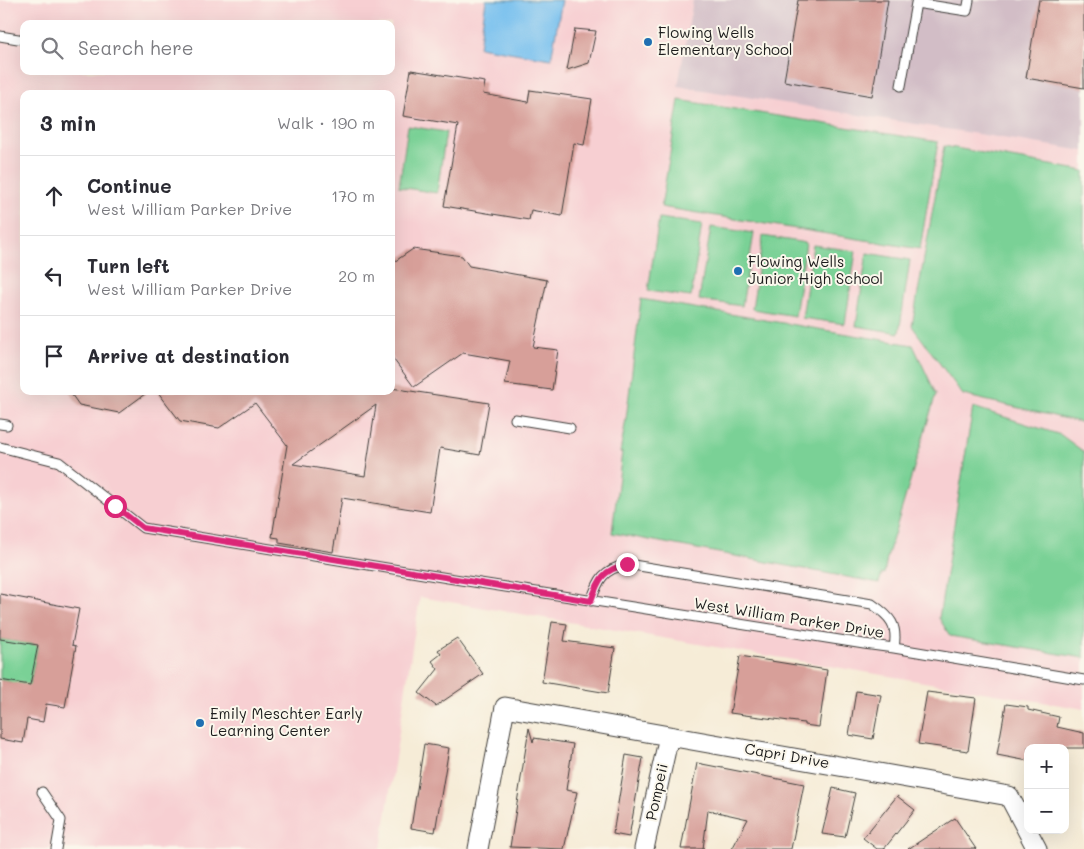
<!DOCTYPE html>
<html lang="en">
<head>
<meta charset="utf-8">
<style>
  :root { --surface:#fff; --page:#f7f7f7; --text:#2b2b33; --muted:#7c7c81; --line:#e1e1e2 }
  body { margin:0; font-family:Mali,sans-serif; background:var(--page); color:var(--text) }
  .controls { position:absolute; right:15px; bottom:15px; display:grid; overflow:hidden; border-radius:10px; box-shadow:0 5px 20px #0002 }
  .controls button { width:45px; height:45px; display:grid; place-items:center; padding:0; border:0; border-bottom:1px solid var(--line); background:var(--surface); color:var(--text); font:25px sans-serif }
  .stop { position:absolute; width:15px; height:15px; margin:-11px; border:4px solid #db2777; border-radius:50%; background:#fff }
  .stop.end { background:#db2777; border-color:#fff; box-shadow:0 1px 5px #0008 }
  .list { margin:0; padding:0; list-style:none }
  h2 { display:flex; justify-content:space-between; align-items:center; height:65px; margin:0; padding:0 20px; font-size:21px }
  h2 small { font-size:16px; font-weight:400; color:var(--muted) }
  .list li { display:grid; grid-template-columns:32px 1fr auto; gap:15px; align-items:center; box-sizing:border-box; height:80px; padding:0 20px; border-top:1px solid var(--line) }
  .list b { display:block; font-size:19px; white-space:nowrap }
  .list p { margin:0; font-size:16px; white-space:nowrap; color:var(--muted) }
  .list em { font-size:16px; font-style:normal; color:var(--muted) }
  .icon { flex:none; width:28px; height:28px; fill:none; stroke:currentColor; stroke-width:2; stroke-linecap:round; stroke-linejoin:round }
  .map { position:relative; flex:none; width:1084px; height:849px; overflow:hidden }
  .search { position:absolute; background:var(--surface); box-shadow:0 5px 20px #0002; left:20px; top:20px; width:375px; height:55px; display:flex; align-items:center; gap:12px; box-sizing:border-box; padding:0 18px; border-radius:10px; color:var(--muted); font-size:19px }
  .panel { position:absolute; background:var(--surface); box-shadow:0 5px 20px #0002; left:20px; top:90px; width:375px; height:305px; border-radius:10px }
  .map>svg:first-child { display:block }
</style>
</head>
<body>
<div class="map">
<svg width="1084" height="849" viewBox="0 0 1084 849">
  <rect width="100%" height="100%" fill="#fbf7ec"/>
  <filter id="ink" filterUnits="userSpaceOnUse"><feTurbulence type="fractalNoise" baseFrequency=".02" numOctaves="2"/><feDisplacementMap in="SourceGraphic" scale="10" xChannelSelector="R" yChannelSelector="G"/><feConvolveMatrix kernelMatrix="1 2 1 2 8 2 1 2 1" color-interpolation-filters="sRGB"/></filter>
  <filter id="wash" filterUnits="userSpaceOnUse"><feTurbulence type="fractalNoise" baseFrequency=".0096" numOctaves="4" result="noise"/><feDisplacementMap in="SourceGraphic" scale="20" xChannelSelector="R" yChannelSelector="G"/><feGaussianBlur stdDeviation="1.12" result="paint"/><feColorMatrix in="noise" values="0 0 0 0 0 0 0 0 0 0 0 0 0 0 0 0 0 1.4 0 .05"/><feComposite in="paint" operator="in"/></filter>
  <g filter="url(#wash)">
    <rect width="100%" height="100%" fill="#f6ecd7"/>
    <path fill="#f7cfd2" fill-rule="evenodd" d="M0,0H693L679,84L1084,150V709L420,597L381,849H0ZM24,24H391V71H24ZM24,94H391V391H24Z"/>
    <path fill="#d2bdc6" d="M693,0H1084V151L678,86Z"/>
    <path fill="#7ad196" stroke="#4b7659" d="M679,100L938,142L920,249L661,207Z
      M408,126L446,132L437,193L399,187Z
      M944,146L1084,171V423L963,395L912,326Z
      M659,218L702,224L691,297L648,291Z
      M711,227L754,233L742,306L699,300Z
      M763,236L806,243L795,316L752,309Z
      M813,245L856,251L845,324L802,318Z
      M867,253L910,260L899,333L856,326Z
      M641,299L913,345L936,394L887,558L884,574L882,573L879,583L612,533L622,452L620,453L626,419Z
      M973,407L1061,435L1084,452V658L950,636L939,618Z
      M0,639L38,645L27,700L8,697L11,682L0,680Z"/>
    <path fill="#76bfee" stroke="#496e85" d="M486,0H562L551,59L479,47Z"/>
    <g id="blocks">
      <path fill="#d79f99" fill-rule="evenodd" d="M798,0H888L872,96L784,81Z
        M1039,0H1084V88L1026,78Z
        M575,29L596,31L589,63L567,70Z
        M411,70L485,82L483,94L528,102L530,90L592,99L584,145L574,143L562,216L531,210L529,220L444,206L458,125L403,116Z
        M413,249L462,256L469,266L547,280L533,347L558,350L552,390L505,384L510,361L463,353L414,387L391,356V264Z
        M391,388L489,403L480,455L440,448L430,512L342,498L333,552L279,543V538L272,537L287,445L255,403L219,428L180,421L157,391H391ZM376,405L365,476L293,464Z
        M69,391H149L119,413L79,405Z
        M0,594L79,609L72,645L76,646L65,707L46,704L43,722L27,719L23,743L0,739V680L30,685L38,645L0,639Z
        M552,622L567,624L564,641L615,648L608,693L542,682Z
        M457,638L483,674L436,706L419,693L438,669L432,661L441,654L438,650Z
        M740,656L827,670L819,727L804,725V723L730,713Z
        M856,691L881,695L873,739L849,735Z
        M927,692L976,698L968,751L918,744Z
        M1006,704L1028,707V710L1059,717L1057,727L1084,733V748H1028V761L997,755Z
        M529,728L533,742L534,738L573,744L566,790L577,792L564,849L510,847Z
        M424,744L449,748L435,832L411,828Z
        M626,755L643,758L629,837L613,834Z
        M697,763L804,784L791,849H732L748,819L708,810L703,849H681Z
        M833,788L855,793L845,837L822,834Z
        M897,796L915,810L884,849H877L863,838Z
        M955,818L976,849H908Z"/>
    </g>
  </g>
  <g filter="url(#ink)">
    <use href="#blocks" fill-opacity="0" stroke="#3d3b38" stroke-width="1"/>
    <g fill="none" stroke-linecap="round" stroke-linejoin="round">
      <g stroke="#3d3b38" stroke-width="11">
        <path id="lane" d="M0,36L24,40
          M901,86L916,3L967,11L969,0
          M515,419L570,428
          M0,424L7,425
          M0,447L59,462L143,528L448,578C587,599 725,622 864,644L894,648C898,625 891,617 872,604L627,564C603,570 599,578 591,601
          M894,648L1084,680
          M42,792L61,820L56,849"/>
      </g>
      <g stroke="#3d3b38" stroke-width="21">
        <path id="street" d="M478,849L505,707L1009,796L1037,849
          M644,849L669,736"/>
      </g>
      <use href="#lane" stroke="#fff" stroke-width="9"/>
      <use href="#street" stroke="#fff" stroke-width="19"/>
    </g>
  </g>
  <g fill="none" stroke-linecap="round" stroke-linejoin="round" filter="url(#ink)">
    <path stroke="#db2777" stroke-width="6" d="M115,506L143,528L591,601C599,578 603,570 627,564"/>
  </g>
  <g fill="#1f6fb2" stroke="#fbf7ec" stroke-width="2">
    <circle cx="648" cy="42" r="5"/>
    <circle cx="738" cy="271" r="5"/>
    <circle cx="200" cy="723" r="5"/>
  </g>
  <g text-anchor="middle" stroke-width="4" stroke-linejoin="round" paint-order="stroke">
    <g font-size="15" fill="#1c1c1c" stroke="#fbf7ec" text-anchor="start">
      <text x="658" y="38">Flowing Wells<tspan x="658" dy="17">Elementary School</tspan></text>
      <text x="748" y="267">Flowing Wells<tspan x="748" dy="17">Junior High School</tspan></text>
      <text x="210" y="719">Emily Meschter Early<tspan x="210" dy="17">Learning Center</tspan></text>
    </g>
    <g font-size="15" fill="#1c1c1c" stroke="#fbf7ec">
      <text transform="translate(789 618) rotate(9)" y="5">West William Parker Drive</text>
      <text transform="translate(787 756) rotate(10)" y="5">Capri Drive</text>
      <text transform="translate(657 792) rotate(-78)" y="5">Pompeii</text>
    </g>
  </g>
</svg>
<div class="controls">
<button>+</button>
<button>−</button>
</div>
<div class="stop" style="left:115px;top:506px"></div>
<div class="stop end" style="left:627px;top:564px"></div>
<div class="search"><svg class="icon" aria-label="search" viewBox="0 0 24 24"><circle cx="10" cy="10" r="6"/><path d="M15 15l6 6"/></svg>Search here</div>
<section class="panel">
<h2>3 min<small>Walk · 190 m</small></h2>
<ul class="list">
<li><svg class="icon" aria-label="ahead" viewBox="0 0 24 24"><path d="M12 20V5M6 11l6-6 6 6"/></svg><div><b>Continue</b><p>West William Parker Drive</p></div><em>170 m</em></li>
<li><svg class="icon" aria-label="left" viewBox="0 0 24 24"><path d="M17 20v-9H6M10 6l-5 5 5 5"/></svg><div><b>Turn left</b><p>West William Parker Drive</p></div><em>20 m</em></li>
<li><svg class="icon" aria-label="arrive" viewBox="0 0 24 24"><path d="M6 21V4h12l-3 4 3 4H6"/></svg><div><b>Arrive at destination</b></div></li>
</ul>
</section>
</div>
</body>
</html>
